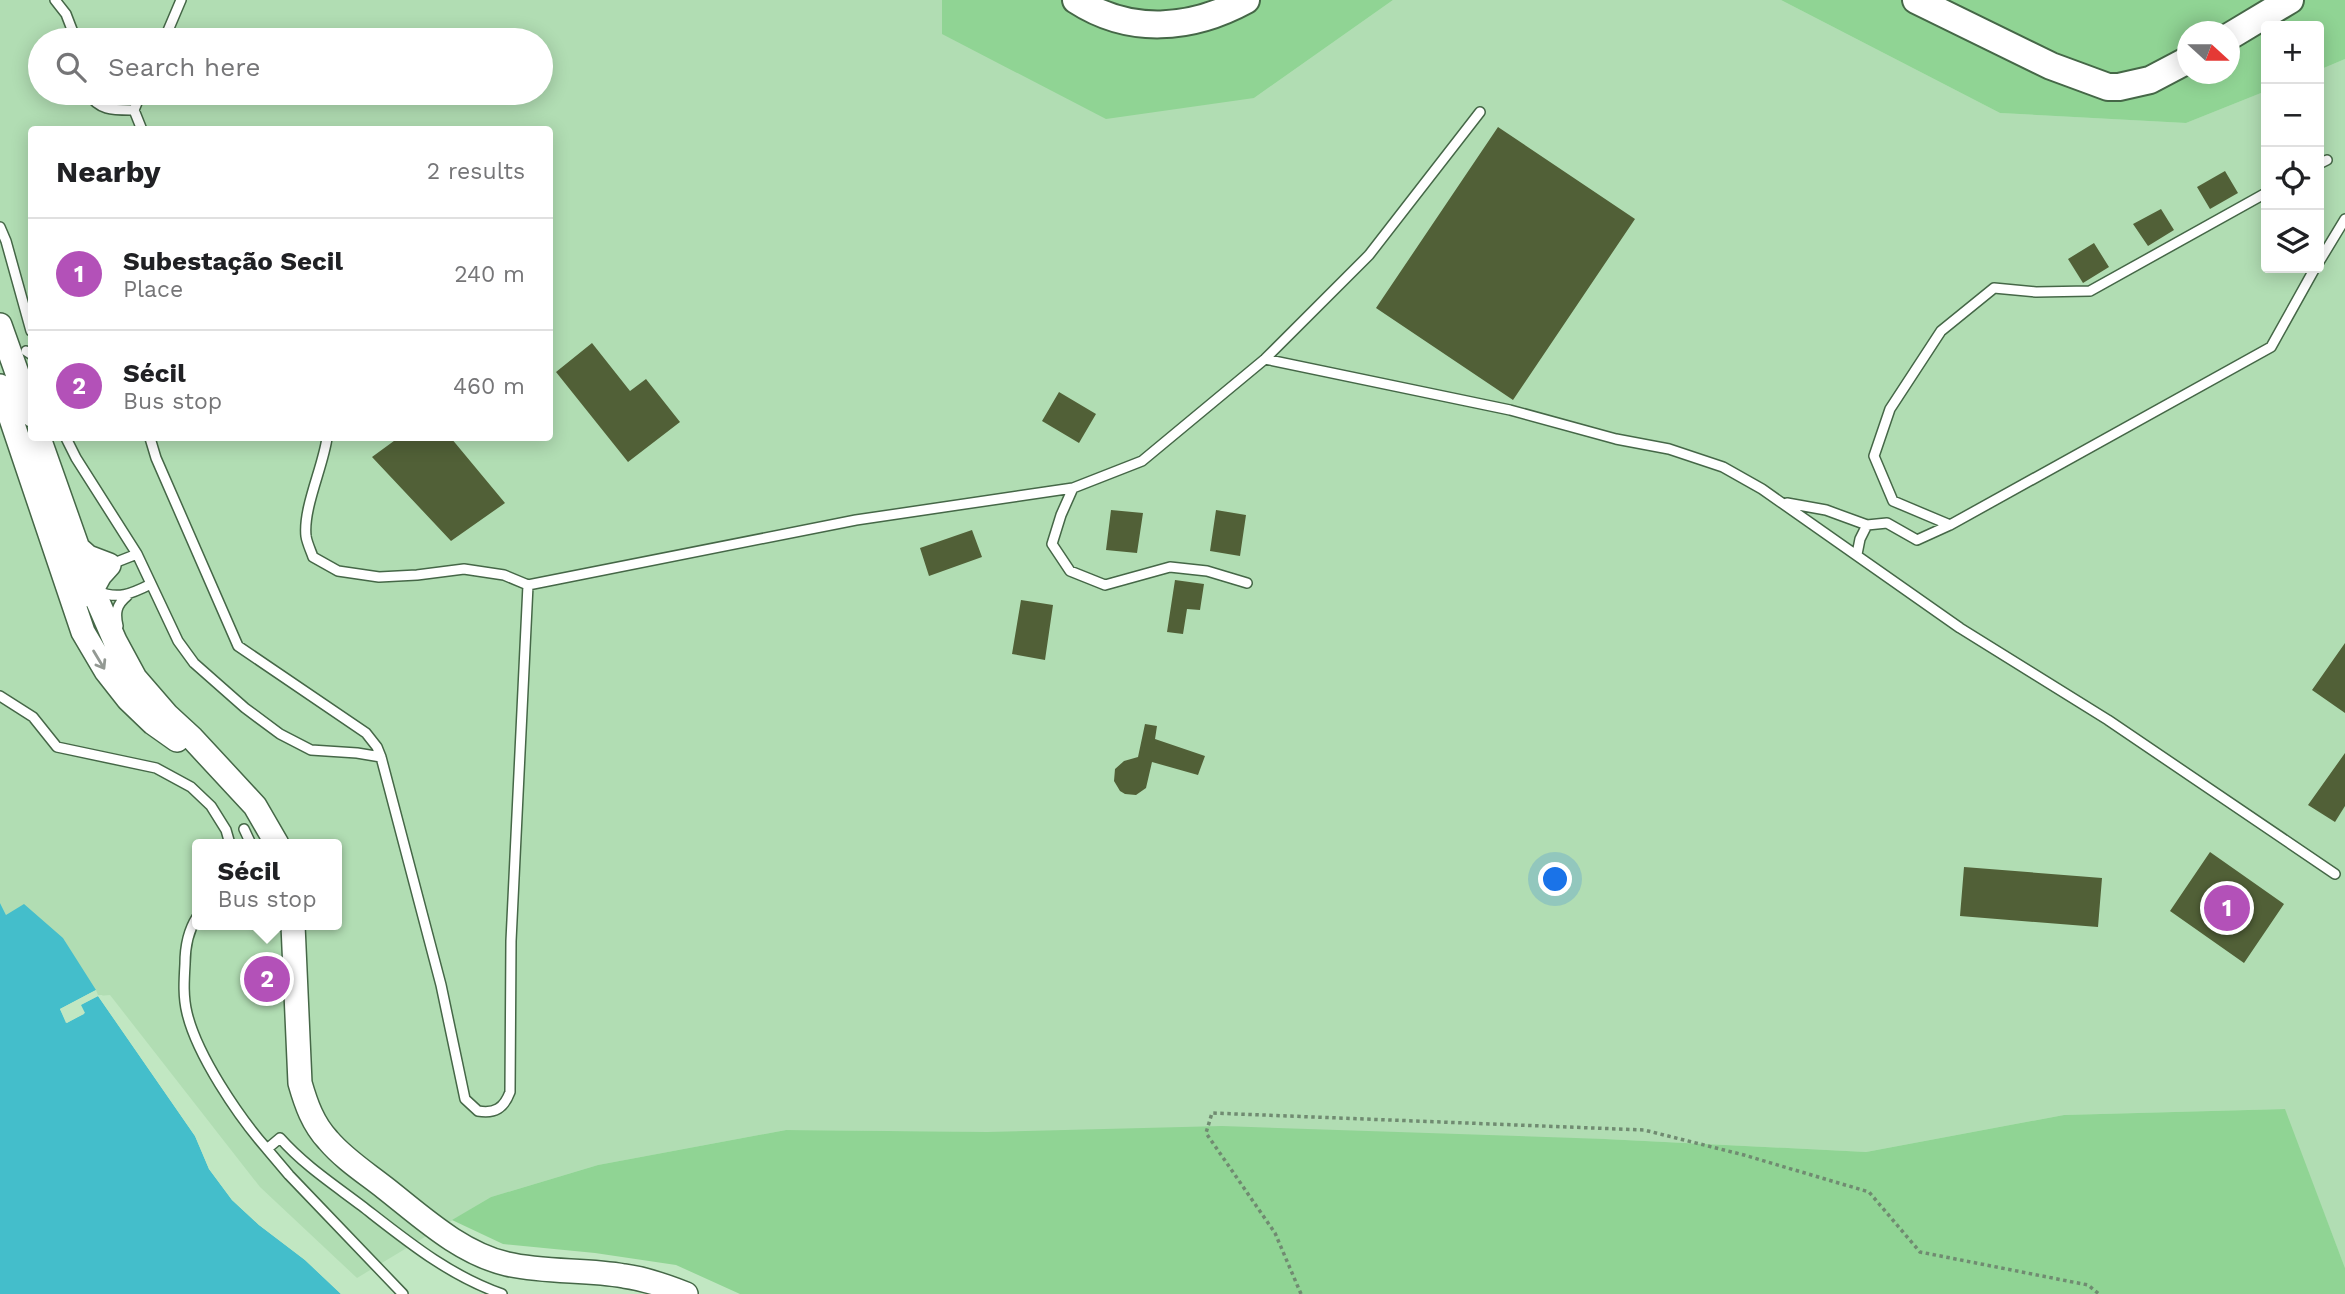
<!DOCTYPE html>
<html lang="en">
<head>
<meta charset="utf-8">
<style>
  :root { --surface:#fff; --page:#f2f2f2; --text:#202124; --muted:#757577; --line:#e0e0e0; --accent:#b351b8 }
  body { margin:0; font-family:"Work Sans",sans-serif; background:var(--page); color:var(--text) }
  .controls { position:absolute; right:21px; top:21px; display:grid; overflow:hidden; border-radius:7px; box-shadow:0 4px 18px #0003 }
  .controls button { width:63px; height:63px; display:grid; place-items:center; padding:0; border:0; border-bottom:2px solid var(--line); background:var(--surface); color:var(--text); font:35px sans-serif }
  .compass { position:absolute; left:2177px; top:21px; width:63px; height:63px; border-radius:50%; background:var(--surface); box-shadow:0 4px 18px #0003; rotate:111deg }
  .you { position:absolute; left:1556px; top:880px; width:24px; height:24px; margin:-18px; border:5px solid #fff; border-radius:50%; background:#1a73e8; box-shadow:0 0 0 10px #1a73e833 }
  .badge { display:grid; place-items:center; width:46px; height:46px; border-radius:50%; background:var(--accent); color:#fff; font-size:23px; font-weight:700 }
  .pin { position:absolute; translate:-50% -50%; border:4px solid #fff; box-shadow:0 2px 7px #0006 }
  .popup { position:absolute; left:192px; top:839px; width:150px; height:91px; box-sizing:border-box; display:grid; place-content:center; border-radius:7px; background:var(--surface); filter:drop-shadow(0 2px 5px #0005); font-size:23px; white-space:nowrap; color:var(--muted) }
  .popup b { font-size:26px; color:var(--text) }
  .popup::after { content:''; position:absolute; left:50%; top:100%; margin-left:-14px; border:14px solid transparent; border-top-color:var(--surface) }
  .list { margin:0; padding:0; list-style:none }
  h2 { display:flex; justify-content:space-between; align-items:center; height:91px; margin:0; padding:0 28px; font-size:30px }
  h2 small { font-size:23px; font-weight:400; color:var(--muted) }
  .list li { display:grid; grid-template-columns:46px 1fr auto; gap:21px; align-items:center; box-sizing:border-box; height:112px; padding:0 28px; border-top:2px solid var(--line) }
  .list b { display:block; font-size:26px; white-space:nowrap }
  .list p { margin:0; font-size:23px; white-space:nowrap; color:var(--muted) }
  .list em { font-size:23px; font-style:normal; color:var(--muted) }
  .icon { flex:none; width:38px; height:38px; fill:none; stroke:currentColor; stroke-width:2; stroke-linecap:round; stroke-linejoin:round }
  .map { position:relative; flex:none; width:2345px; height:1294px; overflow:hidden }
  .search { position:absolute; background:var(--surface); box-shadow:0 4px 18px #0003; left:28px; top:28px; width:525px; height:77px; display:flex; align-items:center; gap:18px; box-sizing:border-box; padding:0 24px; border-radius:38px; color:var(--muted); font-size:26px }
  .panel { position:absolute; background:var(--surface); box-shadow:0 4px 18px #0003; left:28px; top:126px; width:525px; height:315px; border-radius:7px }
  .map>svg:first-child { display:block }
</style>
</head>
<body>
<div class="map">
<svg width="2345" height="1294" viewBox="0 0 2345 1294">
  <rect width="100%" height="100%" fill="#c1e7c2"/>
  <path fill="#b1ddb3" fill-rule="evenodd" d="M0,0H942L943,34L1254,98L1393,0H1781L2000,113L2186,123L2266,91V268H2319V70L2345,59V1268L2284,1109L2064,1115L1866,1152L1605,1139L786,1130L598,1165L491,1197L357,1278L260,1187L110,995L98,996L63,938L6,915L0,903ZM40,40H541V93H40ZM32,130H550V438H32ZM197,844H337V925H197Z"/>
  <path fill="#90d494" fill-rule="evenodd" d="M942,0H1393L1254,98L1106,119L942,34Z
    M1781,0H2345V59L2319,70V26H2266V91L2186,123L2000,113ZM2188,32H2230V74H2188Z
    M2285,1109L2345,1268V1294H740L676,1265L595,1253L503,1244L452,1220L491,1197L598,1165L786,1130L987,1132L1222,1126L1605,1139L1866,1152L2064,1115Z"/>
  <path fill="#44becb" d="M0,903L6,915L24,904L63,938L96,990L60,1009L66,1023L84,1014L80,1005L98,996L195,1136L209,1169L232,1200L259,1225L305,1260L341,1294H0Z"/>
  <path fill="#c1e7c2" d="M96,990L98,995H102L198,1134L213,1168L234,1198L261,1222L308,1258L344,1294H341L305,1260L259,1225L232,1200L209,1169L195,1136L98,996L81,1005L85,1013L67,1023L60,1009Z"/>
  <path fill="#516037" d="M1498,127L1635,219L1513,400L1376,308Z
    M2225,171L2238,193L2210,209L2197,187Z
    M2161,209L2174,230L2148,246L2133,224Z
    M2094,243L2109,267L2083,283L2068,259Z
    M592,343L630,391L646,379L680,422L628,462L556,372Z
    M1059,392L1096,414L1079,443L1042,421Z
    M398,438H451L505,503L451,541L372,457Z
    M1111,510L1143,513L1137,553L1106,550Z
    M1216,510L1246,515L1240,556L1210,551Z
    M972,530L982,557L929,576L920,548Z
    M1175,580L1204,584L1200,610L1187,609L1183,634L1167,632Z
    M1021,600L1053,605L1045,660L1012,654Z
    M2345,643V713L2312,690Z
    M1145,724L1157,726L1155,739L1205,756L1198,775L1152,762L1146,788L1136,795L1125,794L1120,791L1114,781L1115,769L1124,761L1138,757Z
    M2345,753V806L2335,822L2308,805Z
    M2210,852L2284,904L2244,963L2170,911Z
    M1964,867L2102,878L2098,927L1960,916Z"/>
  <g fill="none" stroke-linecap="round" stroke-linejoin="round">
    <g stroke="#456747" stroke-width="12">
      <path id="lane" d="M55,0L66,14L76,40
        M164,40L181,0
        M88,93C99,111 114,110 134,110L141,93
        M134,110L142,130
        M2319,164L2327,160
        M0,227L6,241L31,331
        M2319,262L2345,219
        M26,351L32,355
        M1265,359L1510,410L1616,439L1669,449L1723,467L1762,489L1960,628L2108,720L2335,874
        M66,438L76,458L137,554
        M150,438L156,458L238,646L366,733L377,747L381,757
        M327,438C323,467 303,508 306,536C307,543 311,551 313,557L338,571L379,577L417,575L464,569L504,575L528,585
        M1073,488L1061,515L1052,544L1070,571L1105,585L1170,567L1207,571L1247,583
        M1787,503L1826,510L1867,525L1887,523L1917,540L1950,525L2271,347L2315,268
        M1950,525L1893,501L1874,456L1890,409L1941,331L1994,288L2036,292L2090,291L2266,193
        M1857,554L1860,539L1867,525
        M109,565L137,554L178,641L194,663L245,708L280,734L311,750L357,753L381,757L441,985L465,1099L478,1111C495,1114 504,1108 510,1092L511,941L528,585L856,520L1073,488L1142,461L1265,359L1369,255L1480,112
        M97,591C118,600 131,594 151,584
        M118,626C115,613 116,605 127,596
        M0,696L33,717L57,747L156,768L191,787L211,806L226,830L230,844
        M244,829L251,844
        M197,917C188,931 185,948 185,964C184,981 183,997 187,1013C197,1055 238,1116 267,1149
        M269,925L291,926
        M403,1294L289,1175L267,1149L280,1138C304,1165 333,1184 362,1206C407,1241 448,1275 502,1294"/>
    </g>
    <g stroke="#456747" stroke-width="26">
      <path id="secondary" d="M0,325L32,415
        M0,386L83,632L106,671L128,699L153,723L177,740
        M39,438L92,588L115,641L135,678L167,715L192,738L255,806L277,844
        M79,549L88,557L109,565L100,575L89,595
        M293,925L300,1083C306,1104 313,1124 328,1140C344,1159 366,1173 385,1188C422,1217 460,1253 507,1264C545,1273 586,1269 624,1276C646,1279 666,1286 686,1294"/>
    </g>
    <g stroke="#456747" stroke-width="30">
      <path id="primary" d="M1076,0C1130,35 1191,30 1246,0
        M1916,0L2051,66L2108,87H2119L2150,80L2188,60
        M2230,36L2290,0"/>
    </g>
    <path stroke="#708b71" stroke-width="3.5" stroke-dasharray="3.5 3.5" stroke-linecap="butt" d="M1301,1294L1275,1233L1206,1133L1212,1113L1644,1130L1744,1155L1869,1192L1920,1252L2088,1285L2099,1294"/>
    <use href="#lane" stroke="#fff" stroke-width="9"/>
    <use href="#secondary" stroke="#fff" stroke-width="23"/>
    <use href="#primary" stroke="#fff" stroke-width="26"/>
  </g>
  <defs><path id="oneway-shaft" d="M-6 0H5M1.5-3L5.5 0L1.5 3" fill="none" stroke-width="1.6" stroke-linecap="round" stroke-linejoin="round" transform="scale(1.75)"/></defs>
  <use stroke="#939993" href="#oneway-shaft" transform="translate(99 660) rotate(59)"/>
</svg>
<div class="controls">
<button>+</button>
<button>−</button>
<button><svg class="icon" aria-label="locate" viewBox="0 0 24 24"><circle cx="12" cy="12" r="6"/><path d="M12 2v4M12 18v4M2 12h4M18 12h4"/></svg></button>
<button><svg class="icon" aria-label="layers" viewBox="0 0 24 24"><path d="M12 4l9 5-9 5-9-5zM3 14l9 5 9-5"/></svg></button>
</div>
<svg class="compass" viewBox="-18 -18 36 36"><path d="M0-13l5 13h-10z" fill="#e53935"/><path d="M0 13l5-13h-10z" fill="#757577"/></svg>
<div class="you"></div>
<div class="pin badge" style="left:2227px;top:908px">1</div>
<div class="pin badge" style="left:267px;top:979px">2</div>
<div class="popup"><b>Sécil</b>Bus stop</div>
<div class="search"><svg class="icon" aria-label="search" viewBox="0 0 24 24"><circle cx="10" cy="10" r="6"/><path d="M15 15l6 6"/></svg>Search here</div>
<section class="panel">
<h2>Nearby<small>2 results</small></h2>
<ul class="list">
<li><span class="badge">1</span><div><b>Subestação Secil</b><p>Place</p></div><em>240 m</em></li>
<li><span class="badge">2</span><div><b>Sécil</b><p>Bus stop</p></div><em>460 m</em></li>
</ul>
</section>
</div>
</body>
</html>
